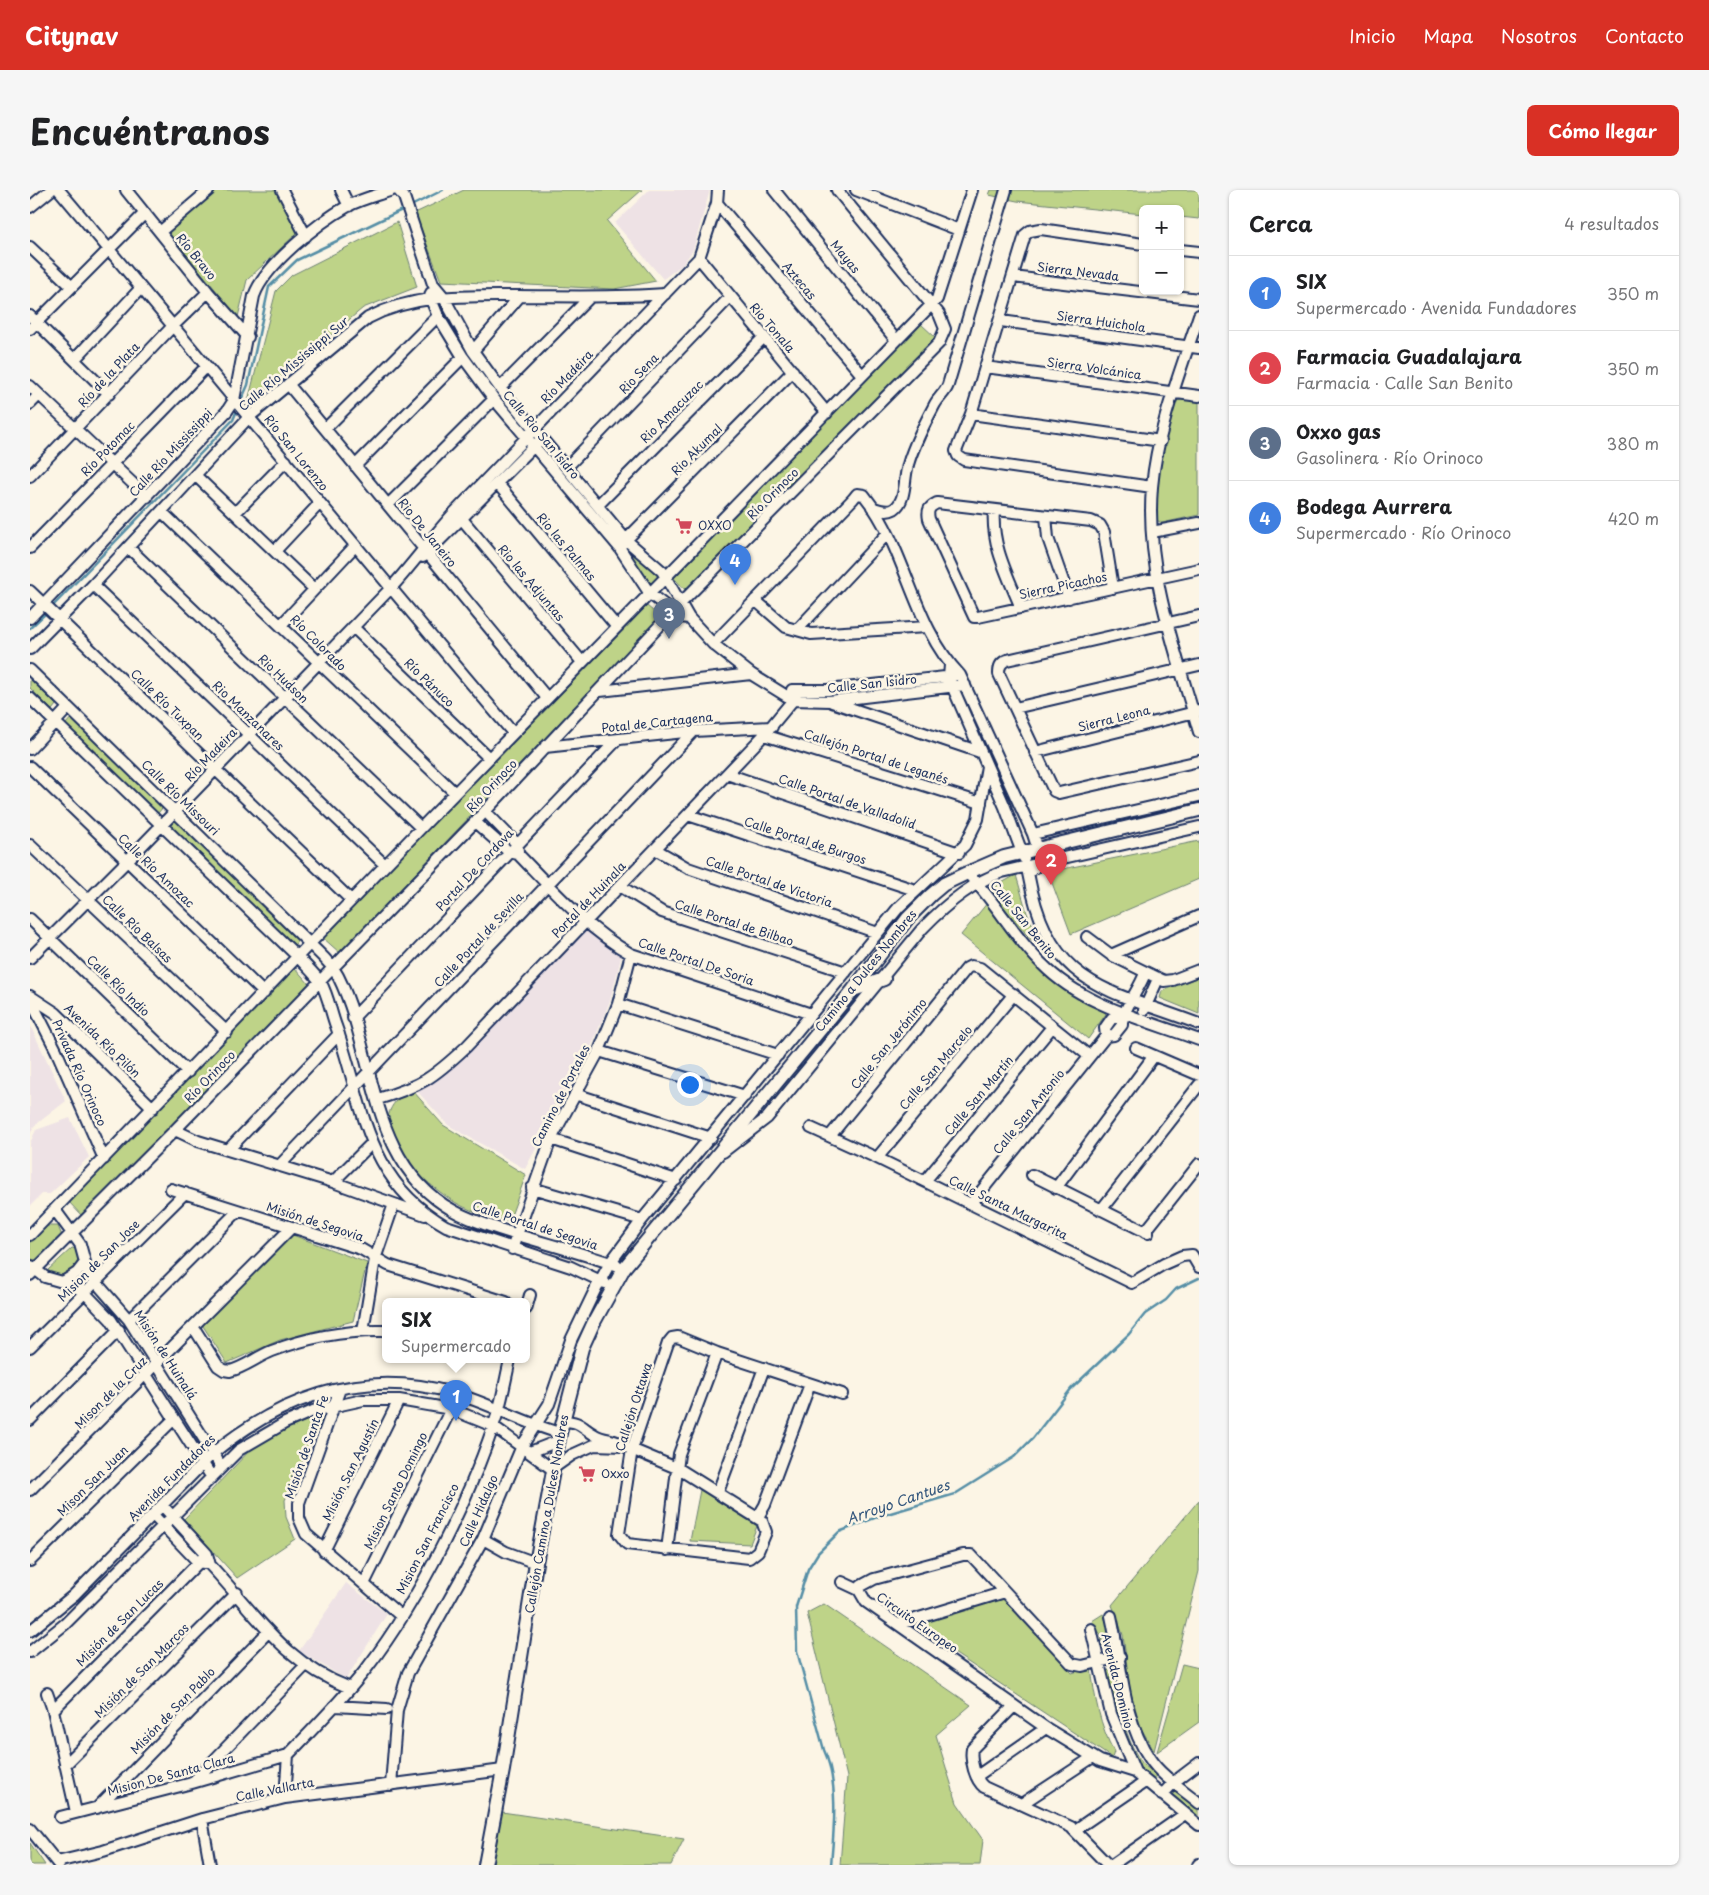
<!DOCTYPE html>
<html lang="es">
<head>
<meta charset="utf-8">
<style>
  :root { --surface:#fff; --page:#f6f6f6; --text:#202124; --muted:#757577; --line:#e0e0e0; --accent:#d93025 }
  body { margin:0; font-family:"Playpen Sans",sans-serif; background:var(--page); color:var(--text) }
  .controls { position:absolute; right:15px; top:15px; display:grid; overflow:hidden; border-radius:8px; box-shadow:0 1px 4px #0004 }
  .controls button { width:45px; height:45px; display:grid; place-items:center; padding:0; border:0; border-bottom:1px solid var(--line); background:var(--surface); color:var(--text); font:25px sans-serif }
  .you { position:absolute; left:659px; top:894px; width:18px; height:18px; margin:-12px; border:4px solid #fff; border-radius:50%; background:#1a73e8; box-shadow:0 0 0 8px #1a73e833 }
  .badge { display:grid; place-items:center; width:32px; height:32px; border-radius:50%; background:var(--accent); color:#fff; font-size:16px; font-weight:700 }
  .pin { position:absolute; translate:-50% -41px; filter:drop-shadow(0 1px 2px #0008) }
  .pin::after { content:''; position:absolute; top:26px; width:18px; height:15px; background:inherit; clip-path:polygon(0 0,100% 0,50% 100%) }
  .popup { position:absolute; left:352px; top:1108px; width:148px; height:65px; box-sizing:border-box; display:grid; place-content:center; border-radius:8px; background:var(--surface); filter:drop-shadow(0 1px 4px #0005); font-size:16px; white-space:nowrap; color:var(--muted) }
  .popup b { font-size:19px; color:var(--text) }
  .popup::after { content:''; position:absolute; left:50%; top:100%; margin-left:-10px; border:10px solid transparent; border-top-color:var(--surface) }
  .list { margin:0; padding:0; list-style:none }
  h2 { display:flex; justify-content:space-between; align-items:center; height:65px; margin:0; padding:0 20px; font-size:21px }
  h2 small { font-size:16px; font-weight:400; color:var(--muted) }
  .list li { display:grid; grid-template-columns:32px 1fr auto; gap:15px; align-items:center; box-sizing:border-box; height:75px; padding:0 20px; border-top:1px solid var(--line) }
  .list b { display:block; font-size:19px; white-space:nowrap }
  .list p { margin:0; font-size:16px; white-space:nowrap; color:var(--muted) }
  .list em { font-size:16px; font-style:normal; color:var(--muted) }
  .map { position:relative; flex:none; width:1169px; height:1675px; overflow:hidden; border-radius:8px }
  header { display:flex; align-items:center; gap:30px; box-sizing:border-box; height:70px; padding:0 25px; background:var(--accent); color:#fff }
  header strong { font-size:24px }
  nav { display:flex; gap:28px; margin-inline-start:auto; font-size:18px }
  .intro { display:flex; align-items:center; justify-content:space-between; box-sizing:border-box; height:120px; padding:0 30px }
  h1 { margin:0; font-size:35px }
  .button { padding:12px 22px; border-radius:8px; background:var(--accent); color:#fff; font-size:18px; font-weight:700 }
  main { display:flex; gap:30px; padding:0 30px }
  aside { flex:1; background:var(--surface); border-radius:8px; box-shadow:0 1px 4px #0004 }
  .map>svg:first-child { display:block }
</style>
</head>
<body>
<header>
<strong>Citynav</strong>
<nav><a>Inicio</a><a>Mapa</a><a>Nosotros</a><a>Contacto</a></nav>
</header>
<div class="intro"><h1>Encuéntranos</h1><a class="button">Cómo llegar</a></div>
<main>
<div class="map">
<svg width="1169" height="1675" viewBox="0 0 1169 1675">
  <rect width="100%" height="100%" fill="#fcf5e5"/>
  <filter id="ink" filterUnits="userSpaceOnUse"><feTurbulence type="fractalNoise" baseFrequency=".02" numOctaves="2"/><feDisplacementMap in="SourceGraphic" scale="10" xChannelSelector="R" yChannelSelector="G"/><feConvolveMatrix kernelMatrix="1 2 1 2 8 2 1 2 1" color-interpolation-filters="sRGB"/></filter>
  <g filter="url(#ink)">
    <path fill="#eee2e5" d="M619,0H680L663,60L652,75L633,89L585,33Z
      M555,739L592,764L580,811L562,855L495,979L418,935L388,902L417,882Z
      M0,835L36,911L4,936L0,944Z
      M40,928L59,967L20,1004H12L0,1016V953L6,940Z
      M316,1393L357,1424L316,1489L269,1461Z"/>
    <path fill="#bed388" stroke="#6c8173" d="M184,0H246L267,43L217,90L208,127L137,41Z
      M434,0H612L577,31L626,91L584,99L411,91L385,23Z
      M961,0H1169V29L1150,27V19H1113V24L987,11L959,5Z
      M367,32L387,97L333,118L221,212L218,211L246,101L262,85Z
      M891,134L906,148L657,402L644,388Z
      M1148,207L1169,208V325L1132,333L1126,330L1124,294L1145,209Z
      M599,360L632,385L620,399Z
      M617,416L630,427L310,763L292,747Z
      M0,489L26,515L22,520L0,498Z
      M42,527L134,616L128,623L35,535Z
      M144,627L268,750L264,756L139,633Z
      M1169,651V689L1041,744L1018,682Z
      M986,685L997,723L1010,750L1003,752L959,700Z
      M958,712L1003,768L1033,799L1072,817L1076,824L1058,849L931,745Z
      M264,777L280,795L52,1026L39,1012Z
      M1169,787V824L1130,808L1132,801Z
      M383,901L413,935L496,985L479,1031C461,1028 445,1023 428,1014C402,999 335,946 366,911C370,906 378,904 383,901Z
      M15,1036H28L32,1046L7,1070L0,1069V1051Z
      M260,1044L337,1073L323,1131L250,1150L197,1173L171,1133Z
      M42,1058L46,1059C51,1071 46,1077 37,1085L21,1086L18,1080Z
      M294,1225L255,1310L256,1327L265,1349L207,1388L154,1329L224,1256L264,1235Z
      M670,1300L727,1336L720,1354L660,1351Z
      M1169,1310V1381L1124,1561L1111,1538L1100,1500L1093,1445L1082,1415Z
      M971,1405L1042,1483L1061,1477C1064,1506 1070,1536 1084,1562L1082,1568L879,1433Z
      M794,1414L941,1515L906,1545L927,1613L953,1650L950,1675H810L817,1587L777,1423Z
      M1073,1424L1080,1442L1079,1455L1073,1457L1071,1445L1062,1431Z
      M1152,1474L1169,1478V1532L1127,1562Z
      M1083,1479C1085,1503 1097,1558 1114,1575C1118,1579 1123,1581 1127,1584L1124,1590C1089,1567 1085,1519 1076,1481Z
      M1146,1601L1169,1619V1629L1141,1606Z
      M472,1622L654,1649L641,1675H462Z
      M0,1653L15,1675H0Z"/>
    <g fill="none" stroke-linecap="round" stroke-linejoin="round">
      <path stroke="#558ea6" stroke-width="2.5" d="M381,16L413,0
        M210,213L218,195L239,97L267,70L376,18
        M21,418L203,230L208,218
        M0,438L17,422
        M801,1675C804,1640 809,1592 794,1560L767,1461L766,1417L778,1379L788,1363L809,1342L847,1327L925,1304L984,1267L1003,1248L1041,1199L1099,1144L1115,1124L1136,1110L1146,1099L1169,1088"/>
      <g stroke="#1b2f5e" stroke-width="14">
        <path id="minor" d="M29,0C181,180 330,363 483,543
          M96,0L178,102L218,147
          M252,0L276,46
          M311,0L319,16
          M368,0L374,7L403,94L413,106L443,161L470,198L596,350L632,381L659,428L683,454L721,484L763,510L800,511L935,495
          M744,0L866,150
          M826,0L929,40
          M687,13L832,185
          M0,17L21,0
          M130,42L179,0
          M1113,54L1011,39L1000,41L995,45L941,224L926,261L928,266L934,270L1122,297
          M0,57L41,96
          M1150,60L1169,62
          M669,68L797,223
          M983,87L1169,109
          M401,103L400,107L408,126L433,167L464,209L589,357L620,404L650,427L659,428
          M1169,125C1151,180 1127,239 1122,297C1115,381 1146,462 1169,542
          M0,126L79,204
          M971,131L1169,158
          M0,139L115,23
          M443,161L490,106
          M45,169L110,99
          M955,177L1169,206
          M258,194L517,508
          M0,196L117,307
          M470,198L560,107
          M0,214L9,205
          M941,224L1131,251
          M295,239L408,126
          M325,276L433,167
          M536,278L700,107
          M165,285L284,399
          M0,286L142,137L178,102
          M467,293L586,436
          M358,315L464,209
          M568,315L734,147
          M842,317C849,320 857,323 864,319C876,311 874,290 877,279C880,263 897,229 905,214C909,207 915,203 918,195L976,0
          M964,320C961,355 978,386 991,418
          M132,322L425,603
          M205,323L256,271
          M1016,326L1018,348L1039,408
          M432,329L552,472
          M1122,342L1169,333
          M592,354L763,181
          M98,357L391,638
          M0,358L175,178
          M245,361L290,313
          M393,367L508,252
          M63,395L355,675
          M1083,398L1074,342L1070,335L1061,331L907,313C899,317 897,320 899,329L944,427H948L1169,379
          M0,401L321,710
          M725,410L756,437L781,444L897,437
          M1169,426L977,470C970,473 969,477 969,484L1024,601L1029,603L1169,571
          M0,428L197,221L204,210L224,106C235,75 289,32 318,16C331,9 348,5 362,0
          M251,435L325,356
          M323,437L459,568
          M767,440L857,344
          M683,454L823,309L827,304L834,305C877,358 882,435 930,485L1003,644L1012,672
          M0,459L63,395L219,227L338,128C384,104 433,106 483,106C534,106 585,108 635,104
          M920,475L919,487L923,498L975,617L994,668
          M0,480L281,755C290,764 302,774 308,786C347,864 337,973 424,1021C444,1032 466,1038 488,1045C521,1055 554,1064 586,1075
          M762,500H798L924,486
          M570,501L721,484
          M0,508L268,767C276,776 285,784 291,793C298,805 301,823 306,836C334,915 335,990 416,1036L541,1077L575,1093
          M802,512L950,562
          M985,518L1169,475
          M734,545L951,613
          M515,557L664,541L742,537
          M0,559L38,518
          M1005,562L1169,521
          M0,577L234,803
          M697,584L929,663
          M455,621L487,654L488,661
          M658,625L885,700
          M445,632L479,662L488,664C523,700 557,739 601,764L781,824
          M1003,644L1169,606
          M0,655L197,842
          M625,659L658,678L848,743
          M1010,674L998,683C1019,797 1074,798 1169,834
          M937,683C965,710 983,746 1012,774C1053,816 1116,830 1169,850
          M590,696L632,722L816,782
          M0,729L158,882
          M1057,747L1081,765L1134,791L1143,790L1169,780
          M1081,765L1169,726
          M0,768L97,671L360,399C383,374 402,347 425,322L669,68L687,13L688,0
          M0,806L26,823L123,918
          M0,809L26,860L74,969
          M588,814L748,865
          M1114,820L1128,789
          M323,828L587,550
          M1076,846L1075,838L1082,828L1092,827
          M1106,858L1169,885
          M569,861L715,906
          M545,904L681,948
          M348,909C391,896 403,888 436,857L734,545L763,510L767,501
          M781,938L847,968L1102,1093L1134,1074L1152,1066L1162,1065L1169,1077
          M145,940L168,951L303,992L395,1025
          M800,946L937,778L941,776L950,778L1059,866
          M521,949L646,990
          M198,960L309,844
          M693,962L737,928L892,739C915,715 941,693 972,682L1169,637
          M847,968L984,804
          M250,975L664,541
          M1002,985L1118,1043
          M895,991L1022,837
          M303,992L342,953
          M502,998L612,1030
          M1026,998L1123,867
          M141,999L331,1059L358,1075L476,1112
          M941,1014L1076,846L1084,845L1092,835C1091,821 1110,799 1115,783
          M25,1020L50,1054L58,1083L99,1130L191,1276
          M1071,1020L1169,895
          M1115,1042L1169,974
          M0,1045L391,638L907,109L942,0
          M482,1059L521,949L569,861L588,814L601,764
          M1,1076L15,1087L43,1095L55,1103L81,1130L181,1286
          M0,1085L145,940L445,632L651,413L909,153L915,139L909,124L807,0
          M33,1092L47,1083L54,1074
          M496,1119L500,1105
          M99,1130L208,1021
          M164,1138L188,1176L194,1180L200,1181C215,1177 227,1167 242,1161C278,1147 317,1140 356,1141
          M333,1141L345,1069L364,1014
          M0,1157L155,1003
          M310,1199L269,1313V1328L276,1344L372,1427
          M0,1230L89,1140
          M533,1231C551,1231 552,1238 565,1245C575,1251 585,1248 594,1256
          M500,1262L528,1251
          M0,1300L262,1037
          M688,1302L734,1178
          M132,1315L177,1364L180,1375C227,1425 253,1472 320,1498
          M123,1325L168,1372L174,1373
          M728,1327L735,1315L780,1194
          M453,1349L476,1362L506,1373
          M637,1360L649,1264L687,1163
          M294,1361L369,1210
          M0,1371L144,1229
          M812,1392L829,1400
          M334,1394L421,1219
          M829,1400L836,1412L1016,1538L1070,1571L1105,1582
          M829,1400L831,1396L844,1389L933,1365H941L1042,1474L1052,1476L1090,1467
          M1081,1426C1092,1474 1092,1528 1120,1569C1132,1587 1153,1599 1169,1613
          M869,1434L975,1402
          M1061,1439L1081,1524L1105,1582L1169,1635
          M0,1441L44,1405L183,1263C253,1206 333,1178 423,1203C460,1213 493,1233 530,1243
          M0,1462L35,1434L209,1260L255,1233L283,1221L333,1210H369L421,1219L463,1236L522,1279L542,1265L564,1255L594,1256L649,1279L732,1331L736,1342L728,1361L719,1368L597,1354L589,1344L602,1259L638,1153L642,1148L648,1147L687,1163L812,1204
          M17,1503L23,1520L46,1622
          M305,1516L357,1519
          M983,1517L942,1559C940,1570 945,1590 954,1597L1041,1637L1078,1675
          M23,1520L177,1364
          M258,1565C285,1537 313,1509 337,1478C390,1409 442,1304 468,1222C473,1205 476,1187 480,1170
          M35,1575L207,1403
          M947,1586L1016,1538
          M163,1592L275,1476
          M361,1595L367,1520L378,1483L453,1349L492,1256L519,1214L541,1150L566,1098L580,1073L612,1030L869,717L935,655L948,629L957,576
          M1132,1605L1144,1592L1169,1573
          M255,1608L258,1565
          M993,1613L1063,1567
          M67,1618L238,1442
          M30,1627L162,1593L258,1565
          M172,1629L180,1675
          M0,1639L29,1675
          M1045,1640L1115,1592
          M27,1672L73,1661L172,1629L255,1608L473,1580
          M1082,1675L1155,1624
          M1168,1675L1169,1674"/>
      </g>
      <g stroke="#1b2f5e" stroke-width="16">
        <path id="major" d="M823,800L854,789
          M455,1675L473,1580L506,1373L530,1243L552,1158L563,1134L594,1078L823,800L878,728L901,705L914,694L937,683L974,667L1169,620"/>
      </g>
      <use href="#minor" stroke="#fcf5e5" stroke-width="10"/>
      <use href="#major" stroke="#fcf5e5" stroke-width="12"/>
    </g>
  </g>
  <defs>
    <g id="supermarket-bare" transform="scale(1.35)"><path d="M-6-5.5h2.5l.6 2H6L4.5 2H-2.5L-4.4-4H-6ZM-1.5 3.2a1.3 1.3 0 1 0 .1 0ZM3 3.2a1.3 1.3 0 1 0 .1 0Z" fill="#d1495b" stroke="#fcf5e5" stroke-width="2.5" paint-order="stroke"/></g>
  </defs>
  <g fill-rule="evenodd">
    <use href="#supermarket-bare" x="654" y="336"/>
    <use href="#supermarket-bare" x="557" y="1284"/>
  </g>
  <g text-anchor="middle" stroke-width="5" stroke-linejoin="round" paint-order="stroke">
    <g font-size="12" fill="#1b2f5e" stroke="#fcf5e5">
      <text transform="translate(166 67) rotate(51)" y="4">Río Bravo</text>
      <text transform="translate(815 67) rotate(51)" y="4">Mayas</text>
      <text transform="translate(1048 82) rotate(7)" y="4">Sierra Nevada</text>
      <text transform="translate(769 91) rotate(50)" y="4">Aztecas</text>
      <text transform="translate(1071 132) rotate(8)" y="4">Sierra Huichola</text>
      <text transform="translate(742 138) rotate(49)" y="4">Rio Tonala</text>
      <text transform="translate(264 174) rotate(-40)" y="4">Calle Río Mississippi Sur</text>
      <text transform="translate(1064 179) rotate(8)" y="4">Sierra Volcánica</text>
      <text transform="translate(609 184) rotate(-46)" y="4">Rio Sena</text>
      <text transform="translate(79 185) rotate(-47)" y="4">Río de la Plata</text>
      <text transform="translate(537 187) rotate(-46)" y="4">Río Madeira</text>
      <text transform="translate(642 222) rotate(-45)" y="4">Rio Amacuzac</text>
      <text transform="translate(511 245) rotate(50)" y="4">Calle Rio San Isidro</text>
      <text transform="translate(78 259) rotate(-46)" y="4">Río Potomac</text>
      <text transform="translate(667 260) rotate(-45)" y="4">Rio Akumal</text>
      <text transform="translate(141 263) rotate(-47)" y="4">Calle Río Mississippi</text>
      <text transform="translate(266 263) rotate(51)" y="4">Río San Lorenzo</text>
      <text transform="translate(743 304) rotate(-45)" y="4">Río Orinoco</text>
      <text transform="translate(397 343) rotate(51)" y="4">Rio De Janeiro</text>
      <text transform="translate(536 357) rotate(50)" y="4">Rio las Palmas</text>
      <text transform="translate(501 393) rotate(50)" y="4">Rio las Adjuntas</text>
      <text transform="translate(1033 396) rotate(-12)" y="4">Sierra Picachos</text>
      <text transform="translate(288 453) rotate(45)" y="4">Río Colorado</text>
      <text transform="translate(253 489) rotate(44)" y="4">Rio Hudson</text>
      <text transform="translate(399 493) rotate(44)" y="4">Río Pánuco</text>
      <text transform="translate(842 494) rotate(-6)" y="4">Calle San Isidro</text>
      <text transform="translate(137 515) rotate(44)" y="4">Calle Río Tuxpan</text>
      <text transform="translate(218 526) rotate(44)" y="4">Rio Manzanares</text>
      <text transform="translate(1084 529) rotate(-14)" y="4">Sierra Leona</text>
      <text transform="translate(627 533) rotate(-6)" y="4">Potal de Cartagena</text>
      <text transform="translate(181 565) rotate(-46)" y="4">Río Madeira</text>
      <text transform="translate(846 567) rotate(18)" y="4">Callejón Portal de Leganés</text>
      <text transform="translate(462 596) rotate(-47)" y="4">Río Orinoco</text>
      <text transform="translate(150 608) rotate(44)" y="4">Calle Río Missouri</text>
      <text transform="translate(817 612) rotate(19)" y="4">Calle Portal de Valladolid</text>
      <text transform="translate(775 651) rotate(18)" y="4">Calle Portal de Burgos</text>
      <text transform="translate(445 680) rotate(-47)" y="4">Portal De Cordova</text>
      <text transform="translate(126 681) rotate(44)" y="4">Calle Río Amozac</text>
      <text transform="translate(739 692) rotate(19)" y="4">Calle Portal de Victoria</text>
      <text transform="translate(559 710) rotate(-46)" y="4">Portal de Huinala</text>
      <text transform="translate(993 730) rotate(51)" y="4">Calle San Benito</text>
      <text transform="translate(704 733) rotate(18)" y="4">Calle Portal de Bilbao</text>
      <text transform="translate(107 739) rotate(44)" y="4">Calle Río Balsas</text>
      <text transform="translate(449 750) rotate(-47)" y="4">Calle Portal de Sevilla</text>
      <text transform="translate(666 772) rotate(19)" y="4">Calle Portal De Soria</text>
      <text transform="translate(836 781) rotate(-51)" y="4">Camino a Dulces Nombres</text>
      <text transform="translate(88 796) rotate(44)" y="4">Calle Río Indio</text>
      <text transform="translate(72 851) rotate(44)" y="4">Avenida Río Pilón</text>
      <text transform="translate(859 854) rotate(-51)" y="4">Calle San Jerónimo</text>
      <text transform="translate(906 878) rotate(-50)" y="4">Calle San Marcelo</text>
      <text transform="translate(49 883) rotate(66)" y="4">Privada Río Orinoco</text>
      <text transform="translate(180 887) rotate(-46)" y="4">Río Orinoco</text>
      <text transform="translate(531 906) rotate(-63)" y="4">Camino de Portales</text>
      <text transform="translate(949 906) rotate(-50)" y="4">Calle San Martín</text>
      <text transform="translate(999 922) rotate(-51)" y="4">Calle San Antonio</text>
      <text transform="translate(978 1018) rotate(26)" y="4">Calle Santa Margarita</text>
      <text transform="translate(285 1032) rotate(18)" y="4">Misión de Segovia</text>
      <text transform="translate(505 1036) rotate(18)" y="4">Calle Portal de Segovia</text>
      <text transform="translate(69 1071) rotate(-45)" y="4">Mision de San Jose</text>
      <text transform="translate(135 1165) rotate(57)" y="4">Misión de Huinalá</text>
      <text transform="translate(81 1203) rotate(-45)" y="4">Mison de la Cruz</text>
      <text transform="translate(604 1217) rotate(-72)" y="4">Callejón Ottawa</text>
      <text transform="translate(277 1257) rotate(-71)" y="4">Misión de Santa Fe</text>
      <text transform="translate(321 1280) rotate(-64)" y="4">Misión San Agustín</text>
      <text transform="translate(142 1288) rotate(-45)" y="4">Avenida Fundadores</text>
      <text transform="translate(63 1291) rotate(-45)" y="4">Mison San Juan</text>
      <text transform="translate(366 1301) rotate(-64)" y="4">Mision Santo Domingo</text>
      <text transform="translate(449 1321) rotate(-66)" y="4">Calle Hidalgo</text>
      <text transform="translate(517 1324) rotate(-80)" y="4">Callejón Camino a Dulces Nombres</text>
      <text transform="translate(398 1349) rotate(-63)" y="4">Mision San Francisco</text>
      <text transform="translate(90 1433) rotate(-45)" y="4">Misión de San Lucas</text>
      <text transform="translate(887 1433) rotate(35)" y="4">Circuito Europeo</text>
      <text transform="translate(112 1481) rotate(-45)" y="4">Misión de San Marcos</text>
      <text transform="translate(1087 1491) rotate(76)" y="4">Avenida Dominio</text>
      <text transform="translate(143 1521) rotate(-46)" y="4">Misión de San Pablo</text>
      <text transform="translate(141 1585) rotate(-15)" y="4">Mision De Santa Clara</text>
      <text transform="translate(245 1600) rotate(-11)" y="4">Calle Vallarta</text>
    </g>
    <g font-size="12" fill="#1b2f5e" stroke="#fcf5e5" text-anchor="start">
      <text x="668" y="340">OXXO</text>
      <text x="571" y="1288">Oxxo</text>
    </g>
    <g font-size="14" font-style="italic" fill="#33567c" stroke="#fcf5e5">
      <text transform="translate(868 1312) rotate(-19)" y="5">Arroyo Cantues</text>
    </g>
  </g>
</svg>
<div class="controls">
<button>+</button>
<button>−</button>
</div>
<div class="you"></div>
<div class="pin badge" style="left:426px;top:1231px;background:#3f7fe0">1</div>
<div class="popup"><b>SIX</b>Supermercado</div>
<div class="pin badge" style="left:1021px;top:695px;background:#e0444e">2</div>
<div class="pin badge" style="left:639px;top:449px;background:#5c6f8a">3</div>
<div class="pin badge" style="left:705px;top:395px;background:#3f7fe0">4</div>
</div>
<aside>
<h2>Cerca<small>4 resultados</small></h2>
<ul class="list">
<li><span class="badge" style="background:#3f7fe0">1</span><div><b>SIX</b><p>Supermercado · Avenida Fundadores</p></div><em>350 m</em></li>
<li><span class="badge" style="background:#e0444e">2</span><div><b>Farmacia Guadalajara</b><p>Farmacia · Calle San Benito</p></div><em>350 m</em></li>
<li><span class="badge" style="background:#5c6f8a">3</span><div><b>Oxxo gas</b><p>Gasolinera · Río Orinoco</p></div><em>380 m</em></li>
<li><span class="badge" style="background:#3f7fe0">4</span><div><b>Bodega Aurrera</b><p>Supermercado · Río Orinoco</p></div><em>420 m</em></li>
</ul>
</aside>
</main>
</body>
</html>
